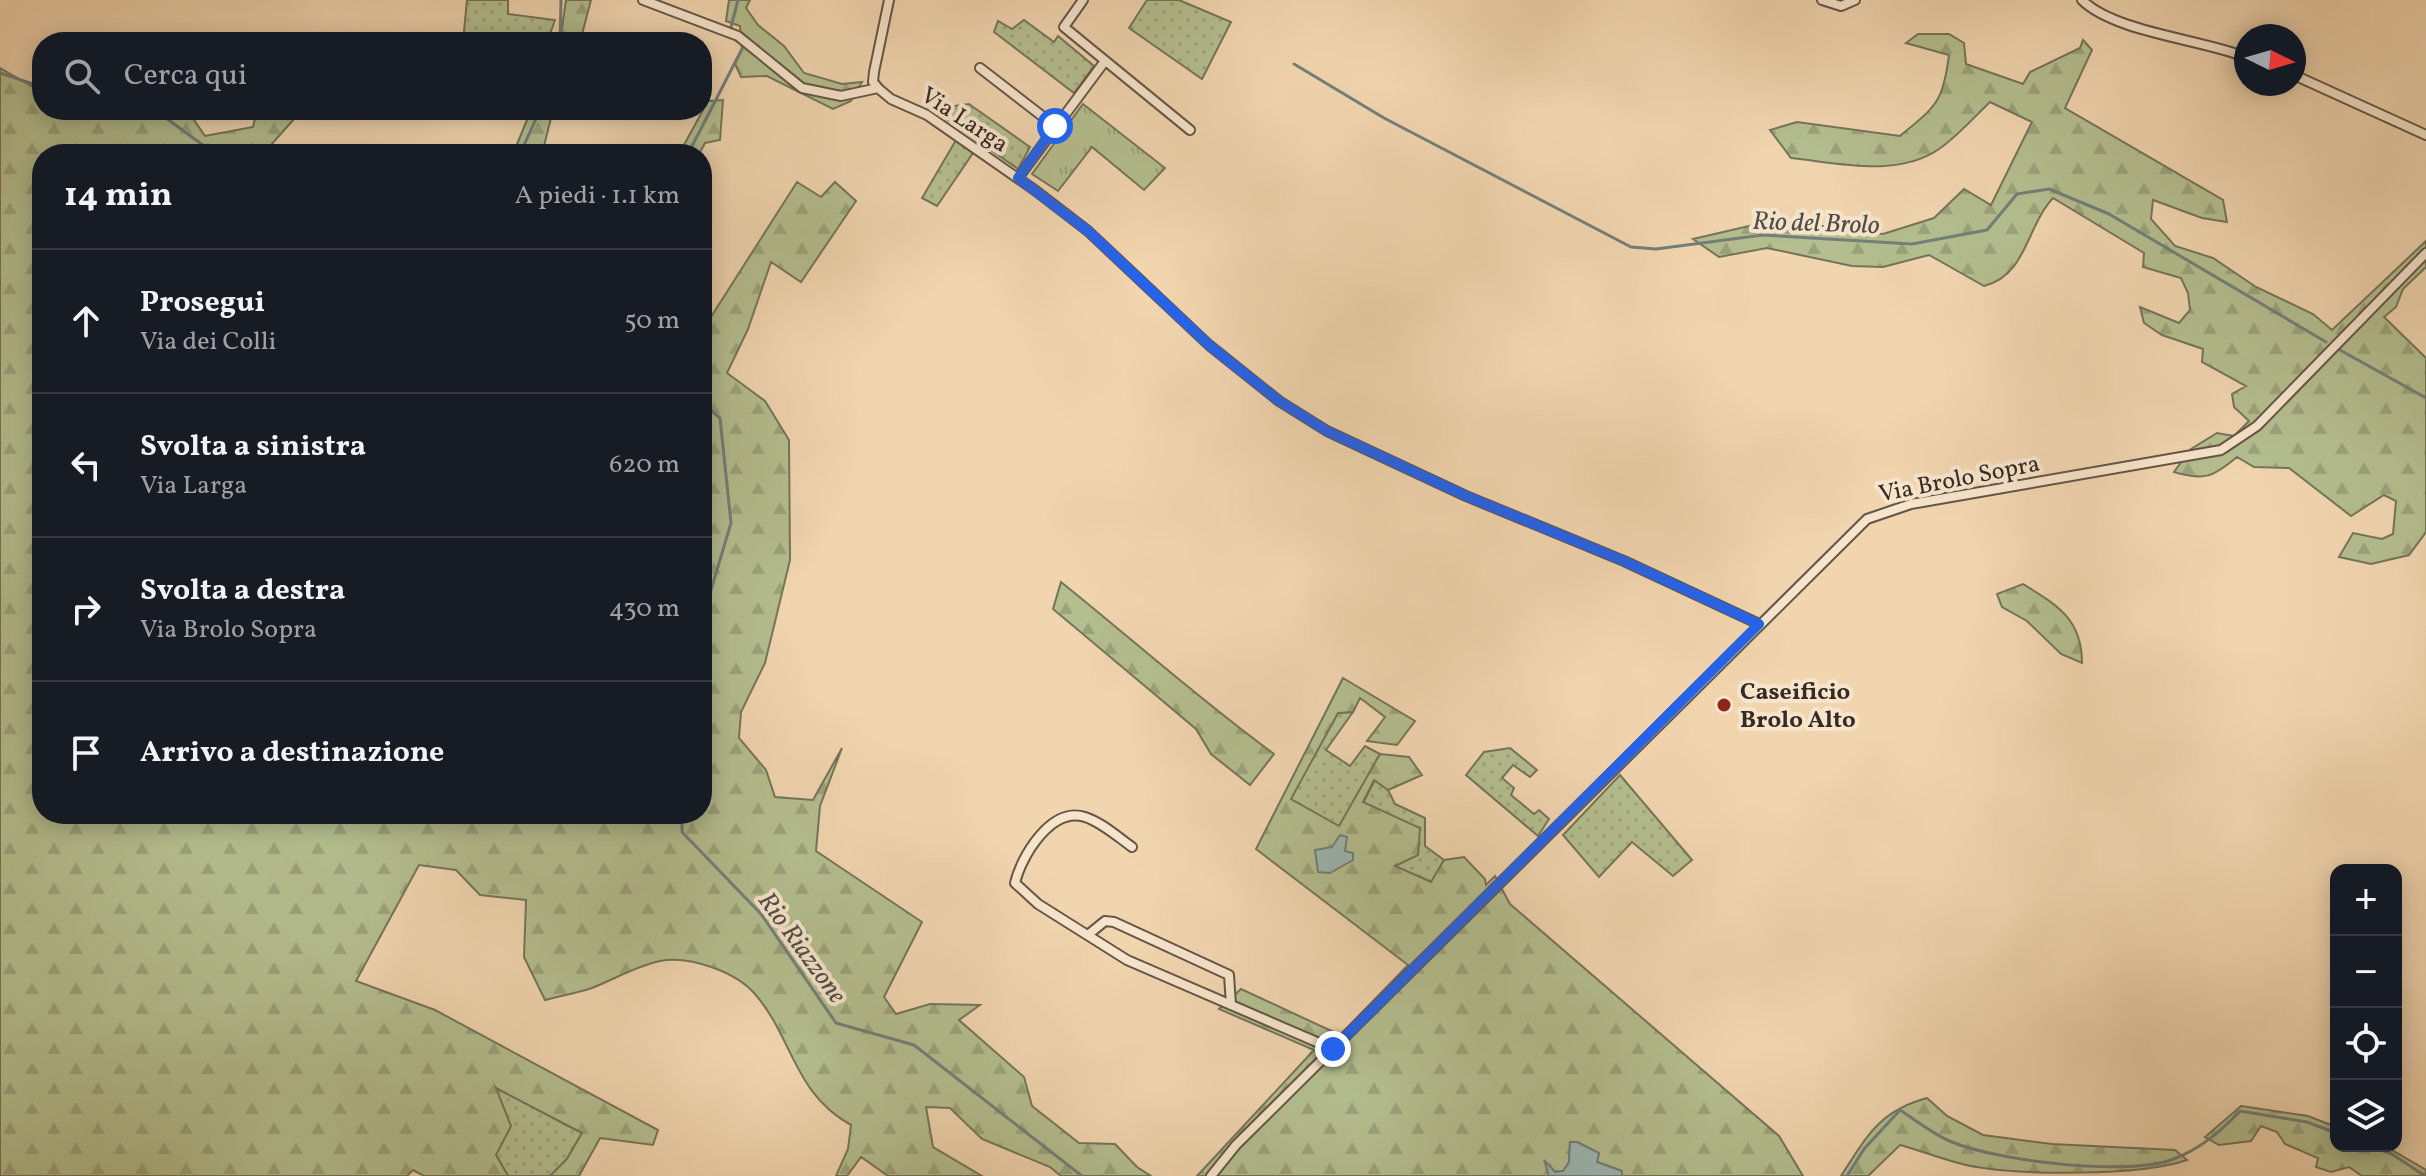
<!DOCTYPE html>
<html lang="it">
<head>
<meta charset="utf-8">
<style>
  :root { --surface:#171b24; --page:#242831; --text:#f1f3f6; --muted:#9ea1a6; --line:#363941 }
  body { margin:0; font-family:Vollkorn,serif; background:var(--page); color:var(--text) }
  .controls { position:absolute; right:24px; bottom:24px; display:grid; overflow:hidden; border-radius:16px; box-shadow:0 4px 20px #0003 }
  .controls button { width:72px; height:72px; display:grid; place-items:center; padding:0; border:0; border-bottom:2px solid var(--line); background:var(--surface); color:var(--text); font:40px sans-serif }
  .compass { position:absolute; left:2234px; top:24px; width:72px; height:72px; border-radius:50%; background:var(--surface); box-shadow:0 4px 20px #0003; rotate:95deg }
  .stop { position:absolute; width:24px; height:24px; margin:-18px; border:6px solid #2563eb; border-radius:50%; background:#fff }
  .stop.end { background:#2563eb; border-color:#fff; box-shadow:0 2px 8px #0008 }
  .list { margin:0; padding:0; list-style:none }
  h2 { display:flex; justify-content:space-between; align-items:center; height:104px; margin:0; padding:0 32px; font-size:34px }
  h2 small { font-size:26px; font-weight:400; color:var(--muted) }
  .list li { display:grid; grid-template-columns:52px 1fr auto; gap:24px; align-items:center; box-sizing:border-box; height:144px; padding:0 32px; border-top:2px solid var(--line) }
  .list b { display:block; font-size:30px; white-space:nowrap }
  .list p { margin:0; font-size:26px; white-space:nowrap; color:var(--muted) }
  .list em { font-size:26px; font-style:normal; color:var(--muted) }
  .icon { flex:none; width:44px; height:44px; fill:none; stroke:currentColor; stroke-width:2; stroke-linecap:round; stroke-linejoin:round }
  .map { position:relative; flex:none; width:2426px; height:1176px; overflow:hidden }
  .search { position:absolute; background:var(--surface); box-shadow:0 4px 20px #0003; left:32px; top:32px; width:680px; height:88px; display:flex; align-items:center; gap:20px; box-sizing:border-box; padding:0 28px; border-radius:32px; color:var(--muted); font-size:30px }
  .panel { position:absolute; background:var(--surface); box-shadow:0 4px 20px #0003; left:32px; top:144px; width:680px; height:680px; border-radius:32px }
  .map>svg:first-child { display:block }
</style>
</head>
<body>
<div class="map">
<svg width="2426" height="1176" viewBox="0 0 2426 1176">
  <defs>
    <pattern id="grass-dots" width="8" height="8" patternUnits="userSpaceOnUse" patternTransform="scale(2)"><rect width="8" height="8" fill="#b4be8f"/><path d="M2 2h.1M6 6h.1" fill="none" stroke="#9ba37b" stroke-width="1.8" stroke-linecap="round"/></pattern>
    <pattern id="forest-firs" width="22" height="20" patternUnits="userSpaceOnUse" patternTransform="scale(2)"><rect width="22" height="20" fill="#b4be8f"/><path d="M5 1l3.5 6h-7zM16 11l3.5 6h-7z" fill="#9ba37b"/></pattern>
    <pattern id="park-tufts" width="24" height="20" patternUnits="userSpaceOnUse" patternTransform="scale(2)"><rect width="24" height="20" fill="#b4be8f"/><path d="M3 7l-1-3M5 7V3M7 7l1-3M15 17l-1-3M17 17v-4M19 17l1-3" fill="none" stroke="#9ba37b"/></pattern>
  </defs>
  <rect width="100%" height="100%" fill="#f1d5af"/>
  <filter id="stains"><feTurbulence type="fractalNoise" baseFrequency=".0025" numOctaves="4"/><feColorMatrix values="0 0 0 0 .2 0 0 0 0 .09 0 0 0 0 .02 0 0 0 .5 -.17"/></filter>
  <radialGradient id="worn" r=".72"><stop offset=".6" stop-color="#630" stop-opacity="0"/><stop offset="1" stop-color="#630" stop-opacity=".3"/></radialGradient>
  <path fill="url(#grass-dots)" stroke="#75745a" stroke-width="2" d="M467,0H508V14L555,20L547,42H463Z
    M1147,0H1179L1231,22L1202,79L1129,28Z
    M1024,20L1054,42L1058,36L1094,66L1074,93L994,32L998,21L1012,29Z
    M969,104L1030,147L1018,169L932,109Z
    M956,140L975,150L937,206L922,198Z
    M1353,712L1326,750L1350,766L1365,746L1380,754L1339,827L1290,799L1338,713Z
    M1510,748L1537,770L1530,777L1513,765L1502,778L1514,788L1511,795L1534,814L1539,810L1549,819L1538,836L1466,775L1484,752Z
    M1620,775L1692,860L1673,876L1632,842L1599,877L1563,835Z
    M1375,780L1388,790L1395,804L1425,818V846L1444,860L1432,882L1394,866L1419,828L1363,803Z
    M495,1087L582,1133L567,1159L550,1176H508L496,1155Z"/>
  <path fill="url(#forest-firs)" stroke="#75745a" stroke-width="2" d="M566,0H591L580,42H560Z
    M729,0H750L746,8L758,25L784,46L804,73L842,84L862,82L851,101L833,109L767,76L741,77L735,64L742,49L740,26L726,21Z
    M1918,34H1949L1964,43L1966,64L2023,84L2030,72L2080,48L2083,40L2092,50L2065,108L2223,200L2227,222L2202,218L2153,200L2151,219L2175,246L2213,258L2256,287L2313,314L2332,330L2426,241V267L2403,289L2396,307L2384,317L2426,358V532L2409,555L2371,564L2339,557L2353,533L2382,539L2393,534L2396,501L2384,495L2351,516L2289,468L2254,467L2237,457C2213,477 2205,481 2174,472L2191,449L2217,433L2234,436L2249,421L2234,407L2232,394L2246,386L2202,362L2203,349L2162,335L2144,323L2140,307L2179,323L2190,310L2188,293L2181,278L2143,267L2144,253L2053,198C2026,227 2027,275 1984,286L1929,255L1883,267L1852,266L1767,248L1719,257L1693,239L1775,220L1883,234L1934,218L1964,189L1991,205L2032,122L1990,102C1974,117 1958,136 1939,149C1897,178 1839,163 1791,158L1770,130L1797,122L1900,136C1936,106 1943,103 1949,55L1906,43Z
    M0,68L42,92V110H187L205,136L253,127L257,110H302L263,154H42V814H702V331L797,182L821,197L835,182L856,201L801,282L771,262L748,329L727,373L765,401L789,440L790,560L765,663L741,712L739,738L766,770L775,797L813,800L842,748L820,806L816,851L922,922L884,997L896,1014L930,1004L980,1005L959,1020L1024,1077L1032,1106L1079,1143L1115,1144L1137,1167L1151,1176H1061L1050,1167L982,1139L950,1108L926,1107L933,1147L982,1176H888L861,1157L847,1176H836L848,1149L851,1125C794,1094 793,1038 755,994C736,972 689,955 660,961C636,966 615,979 592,988C577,993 560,996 545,1000L524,957L526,900L480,895L456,870L419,865L356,981L435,1010L658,1130L653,1145L600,1138L579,1176H550L567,1159L582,1133L496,1088L511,1126L496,1155L508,1176H424L413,1170L407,1176H0Z
    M723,100L720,140L705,143L699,154H679L708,101Z
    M531,110H553L543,150L538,154H513Z
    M1061,582C1132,639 1200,700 1274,754L1250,785L1211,754L1196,729L1053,609Z
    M2023,584C2057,605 2082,619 2082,663L2061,654L2027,621L2002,607L1997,594Z
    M1343,678L1415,721L1397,745L1367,741L1385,717L1360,698L1353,712L1338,713L1291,799L1339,826L1380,754L1409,757L1422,775L1388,790L1374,780L1363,802L1420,828L1418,855L1395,866L1431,882L1444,860L1464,857L1485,879L1486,885L1495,876L1510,904L1779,1136L1803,1176H1622V1171L1597,1162L1599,1153L1577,1142H1570L1569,1162L1564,1171L1549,1172V1176H1197L1314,1050L1219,1009L1241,989L1340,1035L1408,965L1256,849Z
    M1927,1098L1947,1116L1983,1135L2052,1144L2175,1150L2187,1160C2141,1176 2018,1176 1966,1165C1944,1160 1922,1151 1900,1145L1868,1176H1841C1867,1136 1879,1111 1927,1098Z
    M2241,1106L2308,1116L2336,1127V1146H2385L2426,1170V1176H2362L2349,1167L2331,1172L2316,1167L2318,1158L2285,1144L2277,1132L2261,1126L2251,1141L2219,1145L2205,1137Z"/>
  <path fill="url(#park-tufts)" stroke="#75745a" stroke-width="2" d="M1083,104L1165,168L1144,190L1092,147L1058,191L1032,174Z"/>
  <path fill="#9cb7b3" stroke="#737f7a" stroke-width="2" d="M1340,835L1347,837L1345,851L1353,853V860L1330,873L1318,872L1315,850L1332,847Z
    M1570,1142H1577L1599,1153L1597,1162L1622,1171V1176H1549L1544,1160L1555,1172L1563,1171L1569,1162Z"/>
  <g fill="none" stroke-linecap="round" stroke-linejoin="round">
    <path stroke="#737f7a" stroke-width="3" d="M731,27L738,0
      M560,42L561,0
      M1294,64L1384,118L1631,247L1656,249L1763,235L1912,244L1987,230L2017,194L2049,189L2109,214L2326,342
      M0,73L42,87
      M155,110L215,154
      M520,154L540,110
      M688,154L744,45
      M2340,350L2426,398
      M702,403L720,418L731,523L702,620
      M682,814V832L761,914L836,1023L914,1045L1082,1176
      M2370,1146L2392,1154L2425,1176
      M1847,1176L1864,1149L1900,1110C1917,1121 1934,1135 1952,1142C1997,1161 2125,1176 2171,1160C2199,1150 2220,1132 2240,1111L2307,1122L2336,1133"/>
    <g stroke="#655547" stroke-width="12">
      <path id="minor" d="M643,0L738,36L802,88L841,96L878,88
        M889,0L874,72L873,82L879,89L891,99L927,115L1036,191L1088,231L1209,345L1279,401L1327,431L1466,496L1624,561L1759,624
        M1083,0L1064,27L1190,130
        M1822,0L1841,6L1855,0
        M2082,0C2114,32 2200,39 2246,57
        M980,68L1055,126
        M2294,75L2426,135
        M1018,178L1105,61
        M1132,847C1118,837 1101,822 1085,817C1051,806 1021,857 1015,883L1038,904L1127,960L1333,1049
        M1089,934L1105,921L1114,922L1229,975L1231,1005
        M1211,1176L1236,1145L1867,519L1911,504L2221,450L2257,426L2426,253"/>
    </g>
    <use href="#minor" stroke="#f6e4cb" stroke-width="8"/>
  </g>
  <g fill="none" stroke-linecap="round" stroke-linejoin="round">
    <path stroke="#2563eb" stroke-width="10" d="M1055,126L1018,178L1088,231L1209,345L1279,401L1327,431L1466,496L1624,561L1759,624L1333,1049"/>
  </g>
  <circle fill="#8f2418" stroke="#f6e4cb" stroke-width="3" cx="1724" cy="705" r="8"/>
  <g text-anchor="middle" stroke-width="8" stroke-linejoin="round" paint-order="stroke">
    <g font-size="24" fill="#362a24" stroke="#f6e4cb">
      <text transform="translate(965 119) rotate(33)" y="8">Via Larga</text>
      <text transform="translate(1959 478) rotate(-11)" y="8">Via Brolo Sopra</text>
    </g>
    <g font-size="24" font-weight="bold" fill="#362a24" stroke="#f6e4cb" text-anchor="start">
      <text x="1740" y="699">Caseificio<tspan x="1740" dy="28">Brolo Alto</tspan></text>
    </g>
    <g font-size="26" font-style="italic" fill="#504d48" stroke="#f6e4cb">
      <text transform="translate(1816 222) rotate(2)" y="9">Rio del Brolo</text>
      <text transform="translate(803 947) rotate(54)" y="9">Rio Riazzone</text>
    </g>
  </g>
  <rect width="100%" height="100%" filter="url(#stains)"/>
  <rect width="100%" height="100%" fill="url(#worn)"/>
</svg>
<div class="controls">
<button>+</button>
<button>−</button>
<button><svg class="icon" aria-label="locate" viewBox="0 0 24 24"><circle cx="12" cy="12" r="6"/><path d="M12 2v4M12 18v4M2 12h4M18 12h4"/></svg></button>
<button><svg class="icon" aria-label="layers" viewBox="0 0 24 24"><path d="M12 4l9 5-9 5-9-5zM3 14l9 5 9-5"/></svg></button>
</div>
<svg class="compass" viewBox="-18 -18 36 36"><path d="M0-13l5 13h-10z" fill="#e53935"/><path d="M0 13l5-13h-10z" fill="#9ea1a6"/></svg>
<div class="stop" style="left:1055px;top:126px"></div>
<div class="stop end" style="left:1333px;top:1049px"></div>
<div class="search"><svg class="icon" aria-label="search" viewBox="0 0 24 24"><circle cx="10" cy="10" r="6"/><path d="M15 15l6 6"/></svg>Cerca qui</div>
<section class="panel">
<h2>14 min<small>A piedi · 1.1 km</small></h2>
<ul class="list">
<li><svg class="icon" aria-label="ahead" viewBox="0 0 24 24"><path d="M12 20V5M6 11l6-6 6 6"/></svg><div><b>Prosegui</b><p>Via dei Colli</p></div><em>50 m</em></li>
<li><svg class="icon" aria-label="left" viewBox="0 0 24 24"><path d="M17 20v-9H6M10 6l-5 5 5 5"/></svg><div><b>Svolta a sinistra</b><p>Via Larga</p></div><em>620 m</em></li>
<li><svg class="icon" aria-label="right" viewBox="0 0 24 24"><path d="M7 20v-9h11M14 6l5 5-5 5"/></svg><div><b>Svolta a destra</b><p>Via Brolo Sopra</p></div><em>430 m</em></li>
<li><svg class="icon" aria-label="arrive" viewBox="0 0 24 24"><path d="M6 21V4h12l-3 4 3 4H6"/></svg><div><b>Arrivo a destinazione</b></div></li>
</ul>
</section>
</div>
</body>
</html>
